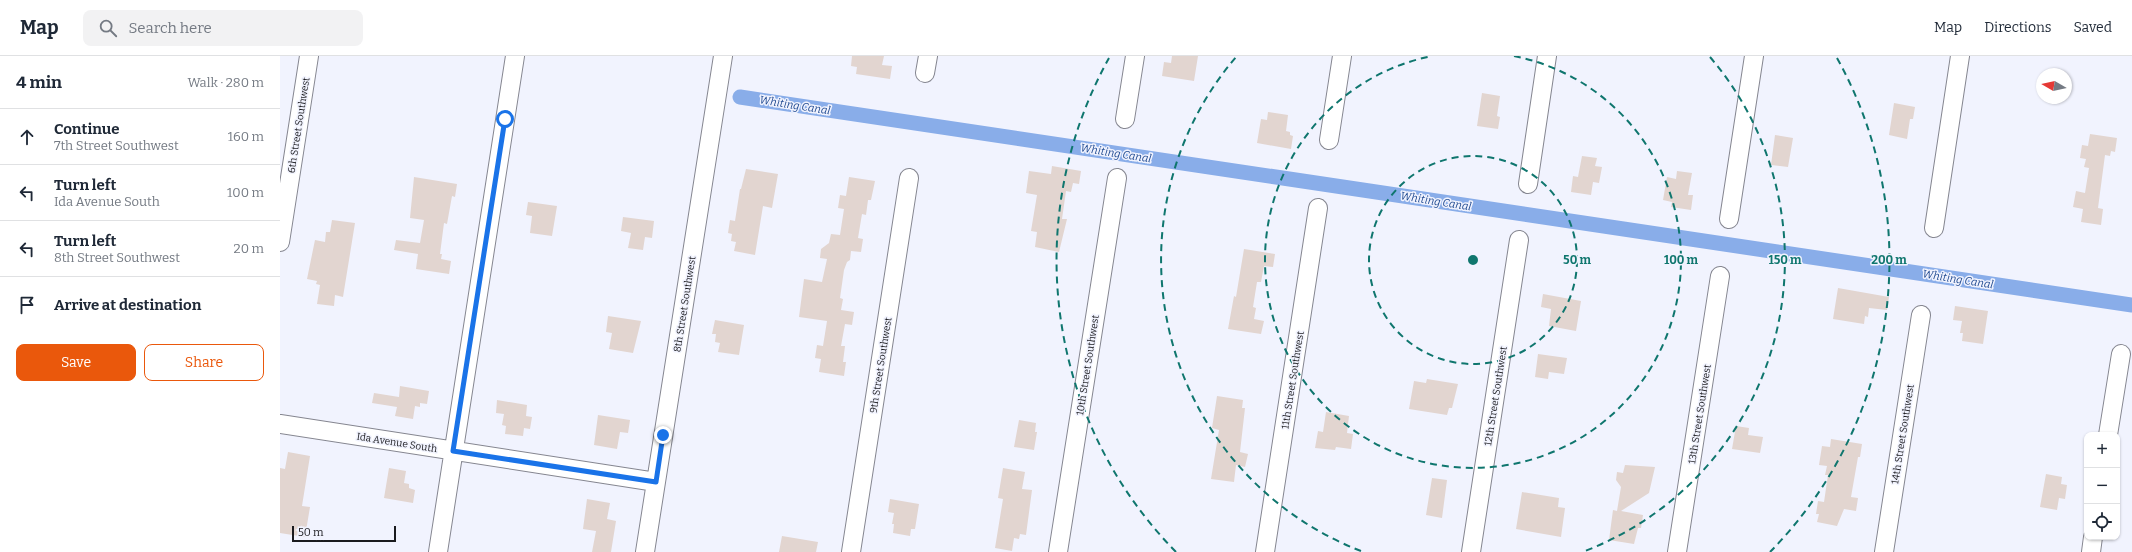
<!DOCTYPE html>
<html lang="en">
<head>
<meta charset="utf-8">
<style>
  :root { --surface:#fff; --page:#f2f2f3; --text:#1f2937; --muted:#747a83; --line:#e0e1e3; --accent:#ea580c }
  body { margin:0; font-family:Bitter,serif; background:var(--page); color:var(--text) }
  .controls { position:absolute; right:12px; bottom:12px; display:grid; overflow:hidden; border-radius:8px; box-shadow:0 1px 3px #0004 }
  .controls button { width:36px; height:36px; display:grid; place-items:center; padding:0; border:0; border-bottom:1px solid var(--line); background:var(--surface); color:var(--text); font:20px sans-serif }
  .compass { position:absolute; left:1756px; top:12px; width:36px; height:36px; border-radius:50%; background:var(--surface); box-shadow:0 1px 3px #0004; rotate:279deg }
  .scale { position:absolute; left:12px; bottom:10px; width:104px; box-sizing:border-box; padding-left:4px; border:2px solid #1a1a1e; border-top:0; font-size:11px; line-height:14px; white-space:nowrap; color:#1a1a1e; -webkit-text-stroke:3px #f1f3fe; paint-order:stroke }
  .stop { position:absolute; width:12px; height:12px; margin:-9px; border:3px solid #1a73e8; border-radius:50%; background:#fff }
  .stop.end { background:#1a73e8; border-color:#fff; box-shadow:0 1px 4px #0008 }
  .list { margin:0; padding:0; list-style:none }
  h2 { display:flex; justify-content:space-between; align-items:center; height:52px; margin:0; padding:0 16px; font-size:17px }
  h2 small { font-size:13px; font-weight:400; color:var(--muted) }
  .list li { display:grid; grid-template-columns:26px 1fr auto; gap:12px; align-items:center; box-sizing:border-box; height:56px; padding:0 16px; border-top:1px solid var(--line) }
  .list b { display:block; font-size:15px; white-space:nowrap }
  .list p { margin:0; font-size:13px; white-space:nowrap; color:var(--muted) }
  .list em { font-size:13px; font-style:normal; color:var(--muted) }
  .actions { display:flex; gap:8px; padding:12px 16px }
  .actions a { flex:1; padding:9px 0; border:1px solid var(--accent); border-radius:8px; text-align:center; font-size:14px; color:var(--accent) }
  .actions .main { background:var(--accent); color:#fff }
  .icon { flex:none; width:22px; height:22px; fill:none; stroke:currentColor; stroke-width:2; stroke-linecap:round; stroke-linejoin:round }
  .map { position:relative; flex:none; width:1852px; height:496px; overflow:hidden }
  header { display:flex; align-items:center; gap:24px; box-sizing:border-box; height:56px; padding:0 20px; background:var(--surface); border-bottom:1px solid var(--line) }
  header strong { font-size:19px }
  nav { display:flex; gap:22px; margin-inline-start:auto; font-size:14px }
  .search { width:280px; height:36px; background:var(--page); display:flex; align-items:center; gap:10px; box-sizing:border-box; padding:0 14px; border-radius:8px; color:var(--muted); font-size:15px }
  main { display:flex }
  aside { flex:1; background:var(--surface) }
  .map>svg:first-child { display:block }
</style>
</head>
<body>
<header>
<strong>Map</strong>
<div class="search"><svg class="icon" aria-label="search" viewBox="0 0 24 24"><circle cx="10" cy="10" r="6"/><path d="M15 15l6 6"/></svg>Search here</div>
<nav><a>Map</a><a>Directions</a><a>Saved</a></nav>
</header>
<main>
<aside>
<h2>4 min<small>Walk · 280 m</small></h2>
<ul class="list">
<li><svg class="icon" aria-label="ahead" viewBox="0 0 24 24"><path d="M12 20V5M6 11l6-6 6 6"/></svg><div><b>Continue</b><p>7th Street Southwest</p></div><em>160 m</em></li>
<li><svg class="icon" aria-label="left" viewBox="0 0 24 24"><path d="M17 20v-9H6M10 6l-5 5 5 5"/></svg><div><b>Turn left</b><p>Ida Avenue South</p></div><em>100 m</em></li>
<li><svg class="icon" aria-label="left" viewBox="0 0 24 24"><path d="M17 20v-9H6M10 6l-5 5 5 5"/></svg><div><b>Turn left</b><p>8th Street Southwest</p></div><em>20 m</em></li>
<li><svg class="icon" aria-label="arrive" viewBox="0 0 24 24"><path d="M6 21V4h12l-3 4 3 4H6"/></svg><div><b>Arrive at destination</b></div></li>
</ul>
<div class="actions"><a class="main">Save</a><a>Share</a></div>
</aside>
<div class="map">
<svg width="1852" height="496" viewBox="0 0 1852 496">
  <rect width="100%" height="100%" fill="#f1f3fe"/>
  <g fill="none" stroke-linecap="round" stroke-linejoin="round">
    <path stroke="#89ade9" stroke-width="15" d="M460,41L1852,249"/>
  </g>
  <path fill="#e2d5d0" d="M572,0H604L602,9L612,10L610,23L576,18L577,11L571,10Z
    M892,0H918L914,25L882,20L884,6L891,7Z
    M1202,37L1220,40L1217,60L1220,61L1218,73L1197,70Z
    M1614,47L1635,51L1633,63H1630L1627,83L1609,79Z
    M988,56L1008,59L1006,75L1010,76V79L1013,80L1011,93L977,87L981,63L987,64Z
    M1810,78L1837,82L1835,96L1831,95L1830,100L1825,99L1818,152L1823,153L1821,169L1801,166L1803,153L1793,151L1796,135L1805,137L1809,112L1804,111L1806,103L1800,102L1802,89L1808,90Z
    M1495,79L1513,82L1508,111L1491,109Z
    M1302,100L1317,102L1315,110L1322,111L1319,127L1313,126L1311,139L1291,136L1293,120L1298,121Z
    M772,110L801,115L799,128L793,127L791,136L786,135L782,163H787L779,196L755,191L757,176L751,175L757,139L746,137L749,115L771,118Z
    M466,113L498,118L492,152L483,150L475,199L454,195L456,186L451,185L452,178L448,177L450,164L455,165L460,133H461Z
    M1397,115L1412,117L1408,139H1413L1411,154L1391,151L1392,146L1383,144L1387,121L1396,123Z
    M134,121L177,128L175,141L172,140L167,168L164,167L160,198H162L161,203L171,205L169,218L136,213L138,198L114,194L116,184L140,187L144,164L130,162Z
    M569,121L595,125L591,144H588L586,159L582,158L578,182L583,183L581,196L571,195L570,204L567,206L564,214L560,242L563,243L561,254L574,256L572,269L565,268L561,290H565L563,306H566L564,320L539,316L541,303L535,302L537,289L543,290L547,265L519,261L524,223L542,226L547,203L540,202L541,193L549,187L551,178L560,179L564,153L558,152L560,139L566,140Z
    M248,146L277,150L272,180L250,177L252,160L246,159Z
    M343,161L374,165L372,182L365,181L363,194L348,192L351,177L341,175Z
    M52,164L75,167L63,241L55,239L54,250L37,248L40,229L36,228L37,225L27,223L35,184L45,186L46,176H50Z
    M964,193L995,198L993,211L984,210L981,226H977L973,251L976,252L974,263L984,265L981,278L948,273L954,240L956,241Z
    M1558,232L1609,241L1607,254L1589,252L1588,261L1585,260L1584,268L1553,263Z
    M1263,238L1301,245L1296,275L1269,270L1271,253L1261,251Z
    M1675,250L1708,255L1703,288L1682,285L1683,277H1680L1682,265L1673,264Z
    M328,260L361,265L353,297L329,293L332,277L326,276Z
    M435,264L464,269L459,299L438,296L440,287L435,286L436,278H432Z
    M1258,298L1287,302L1284,318L1269,316L1268,323L1255,321Z
    M1147,323L1178,328L1172,352H1169L1167,359L1129,353L1134,325L1146,327Z
    M120,330L149,335L147,348L140,347V351L135,350L133,363L115,360L117,351L92,347L94,337L119,341Z
    M937,340L963,344L962,352H965L960,396L968,398L965,411L956,409L954,426L931,423L939,374L932,372Z
    M217,344L247,349L246,360L252,361L250,373L244,372L243,380L225,378L226,370L222,369L224,358L216,357Z
    M1046,356L1069,360L1067,377L1073,378L1071,393L1056,391L1055,394L1035,392L1038,375L1043,376Z
    M318,359L350,364L348,377L340,376L337,393L314,389Z
    M739,364L756,367L755,376H757L754,394L734,391Z
    M1456,370L1469,372L1468,379L1483,381L1480,397L1452,393Z
    M1551,383L1582,388L1580,401H1578L1571,441L1578,442L1576,455L1564,453L1557,470L1537,466L1539,458H1536L1538,445L1544,446L1548,419H1545L1547,410L1539,409L1542,390L1550,391Z
    M8,396L30,400L22,450L30,451L25,481L0,477V412L5,413Z
    M1345,409L1375,411L1369,437L1341,455L1363,459L1361,472H1358L1354,488L1329,484L1333,454L1337,455L1341,431L1336,424L1337,416L1343,417Z
    M109,412L126,415L124,427L129,428V432L135,434L133,447L104,442Z
    M723,412L745,416L742,433L752,434L746,479L740,478L739,483L734,482L732,495L715,492L723,443L718,442Z
    M1766,418L1782,421L1781,428L1787,429L1785,443L1779,442L1777,454L1760,451Z
    M1152,422L1167,424L1162,462L1146,459Z
    M1242,436L1279,442L1278,451L1285,452L1281,481L1236,473Z
    M307,443L330,447L327,463L336,465L331,496H312L316,475L303,473Z
    M610,443L639,448L635,473H631L630,480L613,477L614,468H612L614,457L608,456Z
    M502,480L538,486L536,496H499Z"/>
  <g fill="none" stroke-linecap="round" stroke-linejoin="round">
    <g stroke="#858690" stroke-width="20">
      <path id="minor" d="M645,17L648,0
        M845,63L855,0
        M1049,84L1062,0
        M1248,128L1267,0
        M1449,163L1474,0
        M1654,172L1680,0
        M0,186L29,0
        M0,368L376,426
        M1828,379L1841,298
        M158,496L235,0
        M365,496L443,0
        M571,496L629,122
        M778,496L837,122
        M985,496L1038,152
        M1191,496L1239,184
        M1397,496L1440,220
        M1604,496L1641,259
        M1811,496L1813,481"/>
    </g>
    <use href="#minor" stroke="#fff" stroke-width="18"/>
  </g>
  <g fill="none" stroke-linecap="round" stroke-linejoin="round">
    <path stroke="#1a73e8" stroke-width="5" d="M225,63L173,395L376,426L383,379"/>
  </g>
  <g fill="none" stroke="#0f766e" stroke-width="2" stroke-dasharray="7 5">
    <circle cx="1193" cy="204" r="104"/>
    <path d="M1234 0A208 208 0 1 1 1152 0"/>
    <path d="M1081 495A312 312 0 0 1 956 1M1430 1A312 312 0 0 1 1305 495"/>
    <path d="M896 496A416 416 0 0 1 829 2M1557 2A416 416 0 0 1 1490 496"/>
  </g>
  <g text-anchor="middle" stroke-width="3" stroke-linejoin="round" paint-order="stroke">
    <g font-size="10" fill="#1a1a1e" stroke="#f1f3fe">
      <text transform="translate(18 69) rotate(-81)" y="4">6th Street Southwest</text>
      <text transform="translate(404 248) rotate(-81)" y="4">8th Street Southwest</text>
      <text transform="translate(600 309) rotate(-81)" y="4">9th Street Southwest</text>
      <text transform="translate(807 309) rotate(-81)" y="4">10th Street Southwest</text>
      <text transform="translate(1012 324) rotate(-81)" y="4">11th Street Southwest</text>
      <text transform="translate(1215 340) rotate(-81)" y="4">12th Street Southwest</text>
      <text transform="translate(1419 358) rotate(-81)" y="4">13th Street Southwest</text>
      <text transform="translate(1622 378) rotate(-81)" y="4">14th Street Southwest</text>
      <text transform="translate(117 386) rotate(9)" y="4">Ida Avenue South</text>
    </g>
    <g font-size="11" font-style="italic" fill="#224c92" stroke="#f1f3fe">
      <text transform="translate(515 49) rotate(9)" y="4">Whiting Canal</text>
      <text transform="translate(836 97) rotate(9)" y="4">Whiting Canal</text>
      <text transform="translate(1156 145) rotate(9)" y="4">Whiting Canal</text>
      <text transform="translate(1678 223) rotate(9)" y="4">Whiting Canal</text>
    </g>
  </g>
  <circle cx="1193" cy="204" r="6" fill="#0f766e" stroke="#f1f3fe" stroke-width="2"/>
  <g font-size="12" text-anchor="middle" font-weight="bold" fill="#0f766e" stroke="#f1f3fe" stroke-width="3" stroke-linejoin="round" paint-order="stroke">
    <text x="1297" y="208">50 m</text>
    <text x="1401" y="208">100 m</text>
    <text x="1505" y="208">150 m</text>
    <text x="1609" y="208">200 m</text>
  </g>
</svg>
<div class="controls">
<button>+</button>
<button>−</button>
<button><svg class="icon" aria-label="locate" viewBox="0 0 24 24"><circle cx="12" cy="12" r="6"/><path d="M12 2v4M12 18v4M2 12h4M18 12h4"/></svg></button>
</div>
<svg class="compass" viewBox="-18 -18 36 36"><path d="M0-13l5 13h-10z" fill="#e53935"/><path d="M0 13l5-13h-10z" fill="#747a83"/></svg>
<div class="scale">50 m</div>
<div class="stop" style="left:225px;top:63px"></div>
<div class="stop end" style="left:383px;top:379px"></div>
</div>
</main>
</body>
</html>
